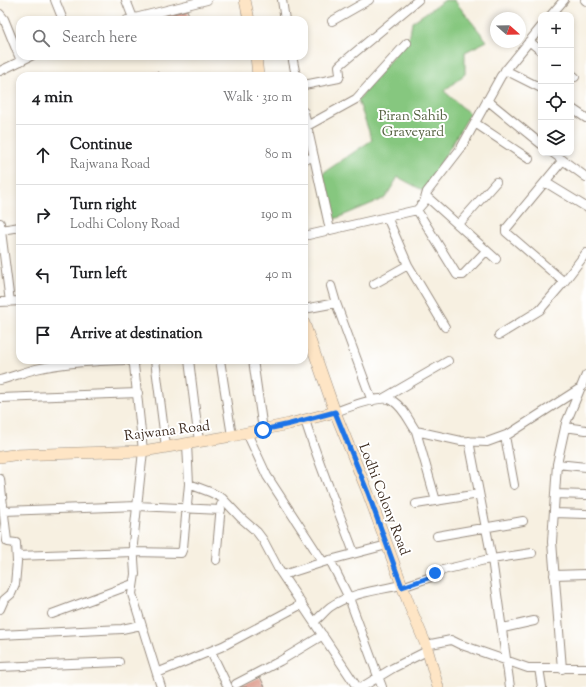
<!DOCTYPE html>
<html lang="en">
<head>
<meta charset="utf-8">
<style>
  :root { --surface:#fff; --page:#f6f6f6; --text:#202124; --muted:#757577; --line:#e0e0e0 }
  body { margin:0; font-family:"Sorts Mill Goudy",serif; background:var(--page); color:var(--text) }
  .controls { position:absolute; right:12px; top:12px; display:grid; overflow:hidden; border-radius:8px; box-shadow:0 2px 6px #0003 }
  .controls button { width:36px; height:36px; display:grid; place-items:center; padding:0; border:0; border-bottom:1px solid var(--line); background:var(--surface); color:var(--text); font:20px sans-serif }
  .compass { position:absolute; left:490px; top:12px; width:36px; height:36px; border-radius:50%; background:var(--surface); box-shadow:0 2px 6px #0003; rotate:110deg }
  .stop { position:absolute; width:12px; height:12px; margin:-9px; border:3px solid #1a73e8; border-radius:50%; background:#fff }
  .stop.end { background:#1a73e8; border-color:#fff; box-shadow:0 1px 4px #0008 }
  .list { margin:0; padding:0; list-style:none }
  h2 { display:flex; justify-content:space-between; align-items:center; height:52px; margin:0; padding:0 16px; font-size:17px }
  h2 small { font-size:13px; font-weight:400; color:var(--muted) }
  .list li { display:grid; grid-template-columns:26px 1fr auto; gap:12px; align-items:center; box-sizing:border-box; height:60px; padding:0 16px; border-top:1px solid var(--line) }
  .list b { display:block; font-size:15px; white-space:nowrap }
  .list p { margin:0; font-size:13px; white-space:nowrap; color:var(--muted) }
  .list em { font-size:13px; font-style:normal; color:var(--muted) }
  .icon { flex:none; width:22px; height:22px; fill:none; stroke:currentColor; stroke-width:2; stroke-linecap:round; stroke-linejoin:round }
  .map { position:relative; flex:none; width:586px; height:687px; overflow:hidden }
  .search { position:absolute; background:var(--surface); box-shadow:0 2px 6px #0003; left:16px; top:16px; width:292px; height:44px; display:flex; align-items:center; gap:10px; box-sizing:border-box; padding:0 14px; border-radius:12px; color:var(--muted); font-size:15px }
  .panel { position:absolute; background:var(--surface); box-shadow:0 2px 6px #0003; left:16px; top:72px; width:292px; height:292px; border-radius:12px }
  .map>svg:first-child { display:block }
</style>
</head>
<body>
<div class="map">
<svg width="586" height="687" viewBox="0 0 586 687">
  <rect width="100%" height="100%" fill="#fff"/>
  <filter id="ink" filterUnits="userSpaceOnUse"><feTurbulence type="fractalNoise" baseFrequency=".025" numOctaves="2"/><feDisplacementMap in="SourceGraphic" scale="8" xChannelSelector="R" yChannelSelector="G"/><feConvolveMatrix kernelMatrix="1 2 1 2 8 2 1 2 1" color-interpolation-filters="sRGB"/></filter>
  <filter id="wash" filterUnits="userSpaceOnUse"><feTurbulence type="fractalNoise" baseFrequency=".012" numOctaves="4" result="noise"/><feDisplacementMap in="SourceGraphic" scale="16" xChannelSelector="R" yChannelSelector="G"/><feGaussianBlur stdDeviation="0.9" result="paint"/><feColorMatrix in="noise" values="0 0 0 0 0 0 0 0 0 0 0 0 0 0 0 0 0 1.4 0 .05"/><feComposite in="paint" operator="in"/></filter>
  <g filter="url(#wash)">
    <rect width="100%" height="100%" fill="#f7f0e1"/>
    <path fill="#86c77f" stroke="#60784e" d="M445,0H454L487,41L465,52V74L444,91L470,114L424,191L398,177L385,198L330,221L320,175L372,140L358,100L410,35L412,22Z"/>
    <g id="blocks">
      <path fill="#da9180" d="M187,10L191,20H153Z
        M158,72L159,76H141V75Z
        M260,677L265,687H236Z"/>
    </g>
  </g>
  <g filter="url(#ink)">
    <use href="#blocks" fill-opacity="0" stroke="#998d80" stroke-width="1"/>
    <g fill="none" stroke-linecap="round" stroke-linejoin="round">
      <g stroke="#998d80" stroke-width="10">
        <path id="street" d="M55,0L63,20
          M126,0L133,18
          M282,0L285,20
          M585,0L586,1
          M0,14L4,19L21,61
          M551,15L564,0
          M127,20L207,0
          M332,21L369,0
          M529,41L541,51
          M292,56L296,76
          M505,70L541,88
          M0,71L31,56
          M571,74L575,77
          M304,85L339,78L340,74L339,66L341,64L418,0
          M487,100L541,144
          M571,108L586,118
          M304,112L330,230
          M475,123L529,159
          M307,126L356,99L407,43
          M553,153L586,177
          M304,160L314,157
          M563,160L506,229V232L564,282
          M545,182L586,207
          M426,196L496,259
          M417,210L457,275H463L486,251
          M387,217L408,265L445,327
          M0,223L10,302
          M458,225L496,182
          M1,230L20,227
          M304,236L417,210L424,202L427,192L461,148L501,76L541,27
          M374,284L408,265
          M331,286L336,303L372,401
          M0,302L20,301
          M304,309L336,303
          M499,335L540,310L564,282L586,253
          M128,360L133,362L134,365L143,451L133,544L135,574L132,594L161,687
          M155,360L166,447
          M189,360L199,442
          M220,360L232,436
          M253,360L263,430
          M0,380C12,377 24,372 36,369C66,362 96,361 126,360
          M0,398L138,393
          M384,398L448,361
          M335,412C347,408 383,393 393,401C404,408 409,421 416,431L461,441L487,442L509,434L582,387
          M305,420C319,465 338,509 354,553
          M565,427L586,430
          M416,431L436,501
          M247,433L267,476L323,562
          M505,436L514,485
          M469,441L492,559L510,687
          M557,464L586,467
          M0,479L7,541L8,542L16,543L17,562L15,585L11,594L4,600L0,609
          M189,484L210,492L222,498L241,518L257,532L263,540L279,570L357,687
          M555,494L586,495
          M416,504L479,494
          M4,511L137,506L221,510
          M554,513L586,514
          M437,536L523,521
          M17,556L133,552L181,553L183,548L189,484L187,444
          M216,560L221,505
          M330,560L349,598L382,687
          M283,575L330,560L387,545
          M554,575L586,574
          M402,587L431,577L443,570L485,560L532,553
          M52,614L133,584
          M314,622C319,618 324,612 330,607C350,593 378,590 402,585
          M503,628L534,621
          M0,635L122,629L141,625
          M426,645L451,640L459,644L528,668H586
          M211,652L228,687
          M0,667L119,662
          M539,668L542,687
          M562,669L552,542L555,494L557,464L566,423L586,375
          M157,673L223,646L302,604
          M236,684L280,661L323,635
          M362,687L393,668L427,651"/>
      </g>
      <g stroke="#998d80" stroke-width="12">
        <path id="secondary" d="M245,0L249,20
          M256,56L258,76
          M304,323L335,412L368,493L410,607L426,645L438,687
          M0,457L13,455L143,451L232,436L289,424L335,412"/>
      </g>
      <use href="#street" stroke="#fff" stroke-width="8"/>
      <use href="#secondary" stroke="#fee5c5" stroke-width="11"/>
    </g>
  </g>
  <g fill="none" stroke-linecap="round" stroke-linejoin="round" filter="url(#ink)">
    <path stroke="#1a73e8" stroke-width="5" d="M263,430L290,424L335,412L368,493L402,587L431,577L435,573"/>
  </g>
  <g text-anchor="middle" stroke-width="4" stroke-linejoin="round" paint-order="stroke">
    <g font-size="14" fill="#556140" stroke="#fff">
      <text x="413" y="120">Piran Sahib<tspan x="413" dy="16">Graveyard</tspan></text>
    </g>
    <g font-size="14" fill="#3b2a1e" stroke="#fff">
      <text transform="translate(167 430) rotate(-7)" y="5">Rajwana Road</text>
      <text transform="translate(385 499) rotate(69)" y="5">Lodhi Colony Road</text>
    </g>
  </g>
</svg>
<div class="controls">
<button>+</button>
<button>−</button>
<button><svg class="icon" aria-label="locate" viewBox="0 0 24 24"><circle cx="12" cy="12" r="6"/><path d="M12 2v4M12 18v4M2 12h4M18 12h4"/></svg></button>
<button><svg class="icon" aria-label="layers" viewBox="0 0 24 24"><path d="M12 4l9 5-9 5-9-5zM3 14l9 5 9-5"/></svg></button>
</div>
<svg class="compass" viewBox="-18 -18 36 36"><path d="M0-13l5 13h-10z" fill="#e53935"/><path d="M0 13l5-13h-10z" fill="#757577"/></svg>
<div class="stop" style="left:263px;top:430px"></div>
<div class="stop end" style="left:435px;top:573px"></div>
<div class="search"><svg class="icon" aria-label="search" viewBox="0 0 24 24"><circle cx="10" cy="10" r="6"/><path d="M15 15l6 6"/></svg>Search here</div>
<section class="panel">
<h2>4 min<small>Walk · 310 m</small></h2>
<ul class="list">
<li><svg class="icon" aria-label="ahead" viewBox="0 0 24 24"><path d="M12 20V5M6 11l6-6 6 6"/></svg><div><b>Continue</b><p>Rajwana Road</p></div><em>80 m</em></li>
<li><svg class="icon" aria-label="right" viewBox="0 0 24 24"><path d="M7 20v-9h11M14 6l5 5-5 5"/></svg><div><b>Turn right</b><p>Lodhi Colony Road</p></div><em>190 m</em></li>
<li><svg class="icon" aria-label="left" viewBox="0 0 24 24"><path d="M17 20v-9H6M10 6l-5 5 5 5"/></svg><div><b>Turn left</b></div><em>40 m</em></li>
<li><svg class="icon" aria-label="arrive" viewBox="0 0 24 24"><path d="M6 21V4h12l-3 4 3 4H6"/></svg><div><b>Arrive at destination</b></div></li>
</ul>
</section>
</div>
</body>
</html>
